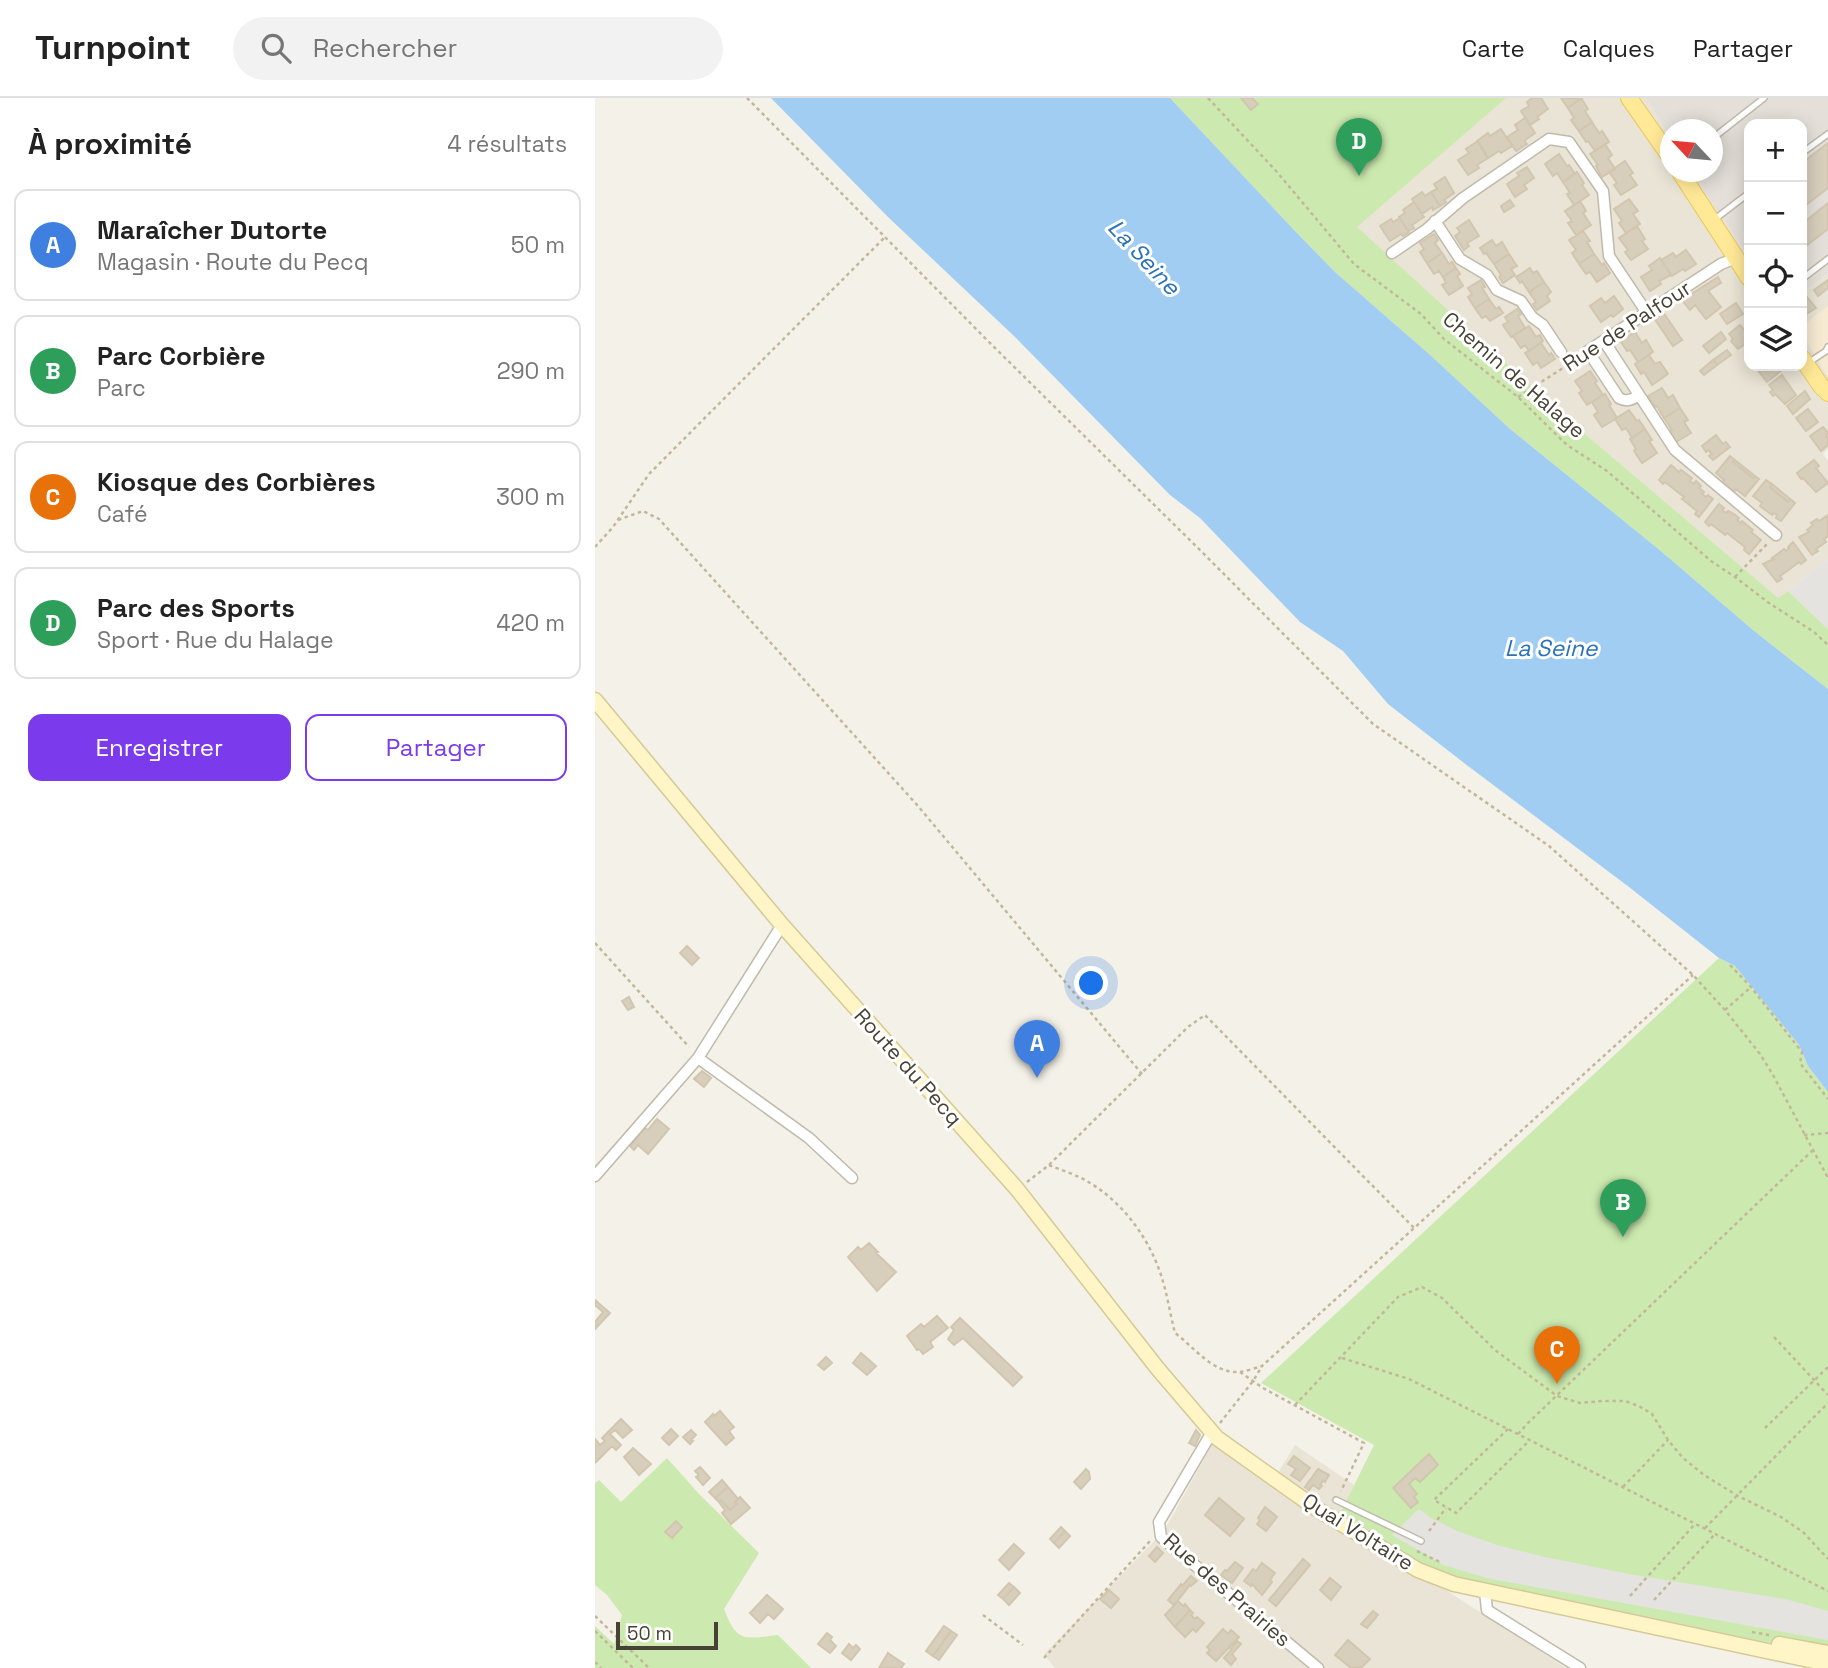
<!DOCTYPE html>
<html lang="fr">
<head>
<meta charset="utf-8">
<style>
  :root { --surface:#fff; --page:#f2f2f2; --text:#222; --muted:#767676; --line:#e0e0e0; --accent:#7c3aed }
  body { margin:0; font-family:"Space Grotesk",sans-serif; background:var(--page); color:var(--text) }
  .controls { position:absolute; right:21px; top:21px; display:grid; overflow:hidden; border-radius:14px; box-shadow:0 4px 18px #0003 }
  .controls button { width:63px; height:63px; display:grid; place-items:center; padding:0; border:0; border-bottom:2px solid var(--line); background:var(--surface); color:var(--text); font:35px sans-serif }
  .compass { position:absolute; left:1065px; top:21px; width:63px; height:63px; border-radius:50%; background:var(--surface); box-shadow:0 4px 18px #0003; rotate:296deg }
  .scale { position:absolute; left:21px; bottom:18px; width:102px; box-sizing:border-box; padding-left:7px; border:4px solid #484236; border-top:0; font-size:19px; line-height:24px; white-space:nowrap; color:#484236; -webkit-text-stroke:5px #fff; paint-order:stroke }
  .you { position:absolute; left:497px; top:886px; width:24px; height:24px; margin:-18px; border:5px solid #fff; border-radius:50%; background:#1a73e8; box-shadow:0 0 0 10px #1a73e833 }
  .badge { display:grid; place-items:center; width:46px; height:46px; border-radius:50%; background:var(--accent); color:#fff; font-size:23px; font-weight:700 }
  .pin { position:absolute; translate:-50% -58px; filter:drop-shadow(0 2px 4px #0008) }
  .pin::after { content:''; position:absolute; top:37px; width:24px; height:21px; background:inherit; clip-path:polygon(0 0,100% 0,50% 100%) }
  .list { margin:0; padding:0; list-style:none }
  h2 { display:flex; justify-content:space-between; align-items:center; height:91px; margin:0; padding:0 28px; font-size:30px }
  h2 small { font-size:23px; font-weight:400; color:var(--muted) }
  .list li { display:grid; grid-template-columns:46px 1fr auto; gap:21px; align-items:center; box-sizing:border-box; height:112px; margin:0 14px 14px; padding:0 14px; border:2px solid var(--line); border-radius:14px }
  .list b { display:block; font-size:26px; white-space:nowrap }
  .list p { margin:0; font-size:23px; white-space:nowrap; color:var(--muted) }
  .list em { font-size:23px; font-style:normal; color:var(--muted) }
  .actions { display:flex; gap:14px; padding:21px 28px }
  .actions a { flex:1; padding:16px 0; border:2px solid var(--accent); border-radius:14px; text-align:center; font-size:24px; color:var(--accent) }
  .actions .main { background:var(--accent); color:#fff }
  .icon { flex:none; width:38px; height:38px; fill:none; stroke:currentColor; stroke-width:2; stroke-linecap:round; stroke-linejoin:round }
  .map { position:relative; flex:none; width:1233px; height:1570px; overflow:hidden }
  header { display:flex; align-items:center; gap:42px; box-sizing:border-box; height:98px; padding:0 35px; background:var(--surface); border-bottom:2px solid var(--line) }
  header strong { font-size:33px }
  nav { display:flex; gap:38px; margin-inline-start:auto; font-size:24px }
  .search { width:490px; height:63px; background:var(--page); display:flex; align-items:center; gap:18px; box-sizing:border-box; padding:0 24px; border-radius:38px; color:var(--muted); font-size:26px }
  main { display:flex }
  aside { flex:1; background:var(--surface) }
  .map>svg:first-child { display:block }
</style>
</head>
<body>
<header>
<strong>Turnpoint</strong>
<div class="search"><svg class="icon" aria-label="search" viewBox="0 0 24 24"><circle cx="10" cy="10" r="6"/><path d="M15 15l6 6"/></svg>Rechercher</div>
<nav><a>Carte</a><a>Calques</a><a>Partager</a></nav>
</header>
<main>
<aside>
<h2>À proximité<small>4 résultats</small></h2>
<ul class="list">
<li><span class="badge" style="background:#3f7fe0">A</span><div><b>Maraîcher Dutorte</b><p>Magasin · Route du Pecq</p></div><em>50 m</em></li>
<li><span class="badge" style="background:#2e9e5b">B</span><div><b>Parc Corbière</b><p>Parc</p></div><em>290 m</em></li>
<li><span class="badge" style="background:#e8710a">C</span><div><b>Kiosque des Corbières</b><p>Café</p></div><em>300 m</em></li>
<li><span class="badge" style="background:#2e9e5b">D</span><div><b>Parc des Sports</b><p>Sport · Rue du Halage</p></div><em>420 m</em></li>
</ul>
<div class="actions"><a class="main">Enregistrer</a><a>Partager</a></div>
</aside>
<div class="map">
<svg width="1233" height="1570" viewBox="0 0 1233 1570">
  <rect width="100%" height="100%" fill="#f4f1e8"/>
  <path fill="#e9e4d5" d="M575,0H1051L1075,40L1076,74H1096L1154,159V268H1207V235L1233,279V351L1228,356L1233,363V462L1193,493L1233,531V591L1067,454L1005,405L948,356L914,330L699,132Z
    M1233,175V208L1207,229V196Z
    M624,1334L683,1375L700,1347L759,1387L743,1422L971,1570H460L449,1556L569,1433Z"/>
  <path fill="#f7ead2" d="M1233,208V279L1207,235V229Z"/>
  <path fill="#e4e0d9" d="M1051,0H1233V175L1207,196V26H1154V159L1096,74H1118V32H1076L1075,40Z"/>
  <path fill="#cceaaf" d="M575,0H911L762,129L971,320L1183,500L1193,493L1233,531V591L1158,532L1067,454L914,330L834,256L740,174L699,132Z
    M1124,860L1140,868L1204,947L1213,968L1233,994V1555L917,1499L859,1486L742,1422L779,1347L666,1285Z
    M72,1360L105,1397L164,1455L129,1511C142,1545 149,1541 183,1537L216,1570H0V1528L19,1546L27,1517L12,1497L0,1487V1385L4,1382L26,1404Z"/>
  <path fill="#e5e3df" d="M1233,462V531L1193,493Z
    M824,1411L836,1420L862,1433L902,1447L950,1459L1039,1477L1190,1501L1233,1513V1542L891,1480L849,1467L797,1437Z"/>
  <path fill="#a2cdf3" d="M176,0H575L699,132L740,174L834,256L914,330L1067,454L1158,532L1233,591V994L1213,968L1204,947L1140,868L1124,860L1034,789L873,668L793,606L748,553L705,524L605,420L575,397L419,238L293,119Z"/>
  <path fill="#d7cebc" stroke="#d2c6af" stroke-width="2" d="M646,0H657L663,6L656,12Z
    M937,0H946L953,11L942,19L944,21L935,27L926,13L934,8L932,4Z
    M966,0H987L973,10Z
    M986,0L993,11L990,13L997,24L984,33L976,22L979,20L973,10Z
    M930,20L940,35L929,43L932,46L921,53L912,39L923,32L920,27Z
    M997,24L1004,35L1007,33L1014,44L1000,53L993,43L991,44L984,33Z
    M906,31L917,48L906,55L904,53L893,60L882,43L893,35L895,38Z
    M883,43L893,60L882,67L884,70L873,77L863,62L874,55L871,51Z
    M1233,45V90L1207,110V65Z
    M1010,46L1017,57L1013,60L1020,71L1007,79L1001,68L1003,67L995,56Z
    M964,56L972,68L974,67L980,76L968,84L962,75L958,78L950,66Z
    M1030,63L1038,75L1035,77L1042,87L1026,97L1019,87L1022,85L1014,74Z
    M932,69L939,80L929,87L932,91L920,99L912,86L924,78L922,75Z
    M982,74L989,85L987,87L994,97L979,107L972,96L975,95L968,84Z
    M850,79L859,95L849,102L851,104L845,108L836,94L842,91L839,86Z
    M827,94L830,98L836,94L845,108L838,112L837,109L827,116L817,101Z
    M1034,101L1043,113L1038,116L1045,126L1031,135L1024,125L1027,123L1019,111Z
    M915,102L919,108L909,114L906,108Z
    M985,103L991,113L988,115L996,127L981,137L973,125L977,123L970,113Z
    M819,104L829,119L817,127L819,130L813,133L804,119L810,115L808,112Z
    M1233,105V131L1207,151V126Z
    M805,120L814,134L808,138L806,136L795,143L785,128L796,121L798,124Z
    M874,122L884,138L872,145L874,148L869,152L860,138L865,134L862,130Z
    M1042,128L1050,141L1047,143L1053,151L1036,162L1030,154L1033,152L1024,140Z
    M988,133L995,143L992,144L999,156L984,166L977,155L981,152L974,142Z
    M839,136L843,142L840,145L847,155L832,165L825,154L829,151L825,145Z
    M897,142L901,148L907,144L914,156L899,166L891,155L889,156L885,150Z
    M1091,152L1101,166L1090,173L1088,171L1077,178L1066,162L1078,155L1081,159Z
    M847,155L854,166L857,164L861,170L848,179L844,173L839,176L832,165Z
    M914,156L922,168L916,171L920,177L908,185L904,179L906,177L899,166Z
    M999,156L1007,167L1009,165L1015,175L1002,184L995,174L991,176L984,166Z
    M1065,160L1076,177L1064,183L1066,186L1055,193L1046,179L1057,172L1054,168Z
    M861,170L865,176L862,178L868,188L854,197L847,187L851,185L848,179Z
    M935,170L938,175L942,173L949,184L934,194L927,183L925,185L921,179Z
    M1123,179L1126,185L1113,193L1126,209L1111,221L1100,207L1095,212L1087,202Z
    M886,182L890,189L887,190L894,201L880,210L873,199L877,196L873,190Z
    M1233,182V190L1223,198L1219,192Z
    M949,184L956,194L952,198L955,203L942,212L938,206L941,204L934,194Z
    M1019,198L1028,211L1018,219L1016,217L1006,224L995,208L1006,200L1010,205Z
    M1211,198L1221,210L1208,218L1207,202Z
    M894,201L901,211L904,209L908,215L895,223L891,218L887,220L880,210Z
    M1141,205L1148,216L1132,226L1125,216Z
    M922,211L926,216L923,218L930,230L916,239L908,227L913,224L910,219Z
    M1068,214L1087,242L1078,248L1059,220Z
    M1145,227L1150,233L1154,230V243L1143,251L1136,243L1138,241L1134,236Z
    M934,228L941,239L945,237L948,243L934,253L930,247L926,250L918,238Z
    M1040,234L1047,245L1051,242L1058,254L1043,264L1035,252L1032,253L1026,244Z
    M1126,234L1131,241L1114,255L1108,248Z
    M946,245L954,257L956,255L960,261L946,270L942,264L938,267L930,255Z
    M1132,252L1136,257L1122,267L1118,262Z
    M1054,257L1060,266L1065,264L1073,276L1057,287L1049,274L1046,276L1040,266Z
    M1118,262L1122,267L1109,277L1105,273Z
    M1167,268H1185L1188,271L1172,284L1162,271Z
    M995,273L1002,283L1000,285L1008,297L992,307L984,295L987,293L980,283Z
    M1187,277L1201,297L1190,306L1180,296L1178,298L1175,294L1178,292L1174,287Z
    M1067,290L1073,300L1078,297L1085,310L1069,320L1062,308L1060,309L1053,298Z
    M1210,293L1215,301L1198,316L1192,308Z
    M1010,296L1016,306L1014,307L1022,320L1007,329L999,317L1003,314L997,304Z
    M1085,310L1093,322L1089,324L1096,335L1081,344L1074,333L1077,332L1069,320Z
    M1213,311L1223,324L1211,333L1201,320Z
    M1034,312L1042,323L1044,322L1050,331L1037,340L1031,330L1027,332L1020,321Z
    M1228,329L1233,335L1231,338L1233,340V347L1226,353L1215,338Z
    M1050,331L1057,342L1054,343L1062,355L1047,365L1039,353L1041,351L1035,341Z
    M1121,337L1128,346L1131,344L1135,349L1118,362L1114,358L1117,356L1113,352L1111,354L1107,348Z
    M1135,358L1140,362L1138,364L1158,380L1160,378L1164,381L1150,398L1141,391L1139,394L1127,385L1129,382L1121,375Z
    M1140,362L1160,378L1158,380L1138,364Z
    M1219,362L1224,368L1221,370L1233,385L1221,394L1208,380L1206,381L1202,375Z
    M1076,367L1084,374L1086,372L1097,380L1095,383L1098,386L1101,383L1106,388L1104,390L1109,394L1107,396L1111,399L1113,397L1118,401L1104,419L1100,416L1102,413L1087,401L1089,399L1070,384L1068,386L1064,382Z
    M1171,382L1177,386L1175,389L1193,404L1195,401L1200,405L1186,423L1181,420L1182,417L1179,415L1177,417L1165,408L1167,405L1158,398Z
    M1177,386L1195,401L1193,404L1175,389Z
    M1124,406L1129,410L1127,412L1131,415L1133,413L1139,416L1144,420L1142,422L1146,425L1147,423L1158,432L1156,434L1166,442L1154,456L1149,452L1150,449L1132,435L1130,437L1116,426L1114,428L1110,424Z
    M1233,417V438L1229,441L1231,444L1221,451L1223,453L1217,457L1204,439L1214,434L1212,432L1218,427L1216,425L1222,421L1224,423Z
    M1198,444L1211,462L1206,466L1204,464L1195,471L1185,478L1187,481L1182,484L1168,466L1179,461L1177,460L1189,451L1191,453L1194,450L1193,449Z
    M92,848L104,860L97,867L85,855Z
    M34,899L39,909L33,912L27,903Z
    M107,973L116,980L109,989L99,981Z
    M62,1021L74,1031L53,1056L43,1047L39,1052L35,1048L50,1030L53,1032Z
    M274,1145L283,1154L281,1155L301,1174L282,1193L253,1159L263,1149L266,1152Z
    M0,1202L15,1215L0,1231V1224L8,1214L0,1207Z
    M342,1218L353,1230L335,1244L338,1249L328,1256L324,1251L322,1252L312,1238L326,1226L329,1229Z
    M365,1220L427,1279L418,1288L368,1240L359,1247L353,1241L359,1232L356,1229Z
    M266,1255L281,1268L272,1277L258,1265Z
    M231,1259L237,1265L229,1272L223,1267Z
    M125,1313L139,1329L134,1333L139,1340L131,1347L110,1324L118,1316L119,1318Z
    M26,1321L37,1332L28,1340L20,1332L15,1336L26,1347L21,1352L18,1349H16L0,1365V1341L5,1347L10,1343L7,1340Z
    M76,1331L83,1338L74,1347L67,1340Z
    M96,1332L101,1337L96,1342L98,1343L95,1346L88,1339Z
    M601,1332L605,1337L600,1348L594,1345Z
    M38,1350L56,1366L44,1377L29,1359Z
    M834,1356L843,1367L825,1384L820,1380L814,1386L822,1396L819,1399L823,1404L816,1410L798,1390Z
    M699,1358L715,1370L705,1383L696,1377L701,1371L693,1366Z
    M105,1369L115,1380L108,1387L101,1379L104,1377L100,1373Z
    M491,1371L494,1374L495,1381L486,1391L479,1384Z
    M723,1371L734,1377L730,1384L728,1383L725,1387L727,1388L724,1391L718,1387L714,1392L710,1389Z
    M127,1382L133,1389L120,1400L114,1394Z
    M133,1389L143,1401L140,1404L142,1406L135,1412L126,1402L124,1404L120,1400Z
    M145,1399L155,1410L136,1426L127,1415L130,1412L124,1404L126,1402L135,1412L142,1406L140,1404Z
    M624,1400L649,1421L635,1438L610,1417Z
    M670,1409L682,1419L671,1433L662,1426L665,1422L663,1420Z
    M81,1423L87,1429L77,1440L70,1434Z
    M466,1429L470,1433L459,1445L455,1441Z
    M470,1433L475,1438L464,1450L459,1445Z
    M419,1446L429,1455L414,1472L404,1462Z
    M562,1449L568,1455L560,1464L554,1458Z
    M708,1461L715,1467L681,1508L674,1502Z
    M640,1464L648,1470L637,1485L626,1477L630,1472L632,1473Z
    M667,1465L680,1475L675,1482L677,1484L667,1497L657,1486L656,1488L649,1483L658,1471L661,1473Z
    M596,1478L602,1483L596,1488L595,1487L579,1507L573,1502L586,1486L587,1488Z
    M735,1480L746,1489L736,1502L725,1492Z
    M414,1485L419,1489L408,1501L403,1497Z
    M419,1489L425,1495L414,1507L408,1501Z
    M514,1492L524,1501L516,1510L505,1501Z
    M172,1497L188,1511L179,1521L173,1516L165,1525L155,1515Z
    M583,1503L588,1508L590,1506L595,1512L580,1529L570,1517Z
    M595,1512L598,1515L596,1517L600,1521L602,1519L609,1525L601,1534L598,1531L590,1539L580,1529Z
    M778,1513L783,1517L772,1530L766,1526Z
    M349,1528L356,1533L338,1558L331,1553Z
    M628,1531L633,1536L636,1532L644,1539L621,1563L612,1555L615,1552L612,1549Z
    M356,1533L362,1537L344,1562L338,1558Z
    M232,1535L237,1539L235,1542L241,1548L235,1555L223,1546Z
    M753,1542L775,1561L767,1569L756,1570L740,1557Z
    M642,1543L646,1546L637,1556L641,1561L636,1567L629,1560L637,1551L634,1549L636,1546L638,1548Z
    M254,1546L258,1550L261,1547L265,1551L256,1562L247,1555Z
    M293,1555L309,1566L306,1570H284Z"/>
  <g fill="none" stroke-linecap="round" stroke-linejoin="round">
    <g stroke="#c0baaa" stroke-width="8">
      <path id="lane" d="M1118,40L1169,0
        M1207,55L1233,36
        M1120,121L1154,95
        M1207,181L1233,161
        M1213,265L1231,253L1233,249
        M741,1402L826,1443"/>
    </g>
    <g stroke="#c0baaa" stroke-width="13">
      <path id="street" d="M840,123L865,161L892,177L902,192L926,203L937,219L948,227L966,254
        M797,155L832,131L868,100L954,41L974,44L1008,93L1014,158L1052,215
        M1009,243L1080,352L1181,437
        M1043,298C1036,302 1031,304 1024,300L993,253L1126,166L1141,160
        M103,960L214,1040L257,1080
        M0,1078L103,960L187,827
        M617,1334L564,1424L566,1439L723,1570
        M890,1493L892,1512L985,1570"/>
    </g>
    <g stroke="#d6c996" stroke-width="17">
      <path id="secondary" d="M0,602L187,827L422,1091L563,1271L622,1340L722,1411L823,1472L859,1486L1233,1566
        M1184,1546L1233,1555"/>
    </g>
    <g stroke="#e9c961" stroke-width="18">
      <path id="primary" d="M1034,0L1076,60
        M1085,74L1154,180
        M1207,260L1226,288L1233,295"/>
    </g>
    <path stroke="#c3b79a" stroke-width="2.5" stroke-dasharray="3.5 3.5" stroke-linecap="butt" d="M152,0L399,249L607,454L778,626L954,748L1098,877L1130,912L1165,956L1178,977L1233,1080
      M613,0L682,74L759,166L826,216L849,241L923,299L972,347L1012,373L1116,463L1140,479L1174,505L1219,534L1233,547
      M923,299L985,259
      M23,422L48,413L64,421L323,708L547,976
      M0,449L18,429L54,376L290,139
      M1140,479L1172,446
      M0,845L94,949
      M1135,867L1156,889L1207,954L1205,965L1233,1001
      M1130,912L1156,889
      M1209,1037L1233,1035
      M454,1067C466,1072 479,1076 490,1082C526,1102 553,1138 566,1177C572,1195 575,1216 580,1235C599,1249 618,1276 645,1274C652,1273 660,1270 667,1268L1098,877
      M432,1084L454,1067L593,929L610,917L819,1130
      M1179,1239L1233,1297
      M747,1260L814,1281L1233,1493
      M645,1274L668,1290L769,1345L746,1393
      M700,1307L803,1199L827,1189L847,1200L900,1252L962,1298L985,1305L1007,1303H1030L1044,1308L1057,1316L1073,1342L1088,1360L1109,1377L1143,1398L1186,1419L1209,1435L1233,1461
      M625,1325L658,1283L667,1268
      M1170,1330L1233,1269
      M913,1331L839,1402L861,1415L934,1343
      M923,1336L933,1325L1218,1052
      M1028,1389L1073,1342
      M1110,1430L1233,1305
      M834,1433L851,1410
      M822,1453L847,1465
      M1035,1498L1100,1426
      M1059,1502L1120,1436
      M388,1517L428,1547
      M0,1518L54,1570
      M0,1533L38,1570
      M1157,1534L1174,1537
      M449,1560L555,1443
      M0,1564L6,1570"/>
    <use href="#lane" stroke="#fff" stroke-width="5"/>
    <use href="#street" stroke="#fff" stroke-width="10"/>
    <use href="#secondary" stroke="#fff5c7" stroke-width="14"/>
    <use href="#primary" stroke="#ffe896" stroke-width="16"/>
  </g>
  <g text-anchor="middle" stroke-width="6" stroke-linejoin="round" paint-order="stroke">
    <g font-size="21" fill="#484236" stroke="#fff">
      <text transform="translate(1032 228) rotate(-33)" y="7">Rue de Palfour</text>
      <text transform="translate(919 277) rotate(41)" y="7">Chemin de Halage</text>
      <text transform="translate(313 969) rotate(48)" y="7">Route du Pecq</text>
      <text transform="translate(763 1434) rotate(32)" y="7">Quai Voltaire</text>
      <text transform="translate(632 1492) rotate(41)" y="7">Rue des Prairies</text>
    </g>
    <g font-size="23" font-style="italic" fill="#2a73b9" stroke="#fff">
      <text transform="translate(549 159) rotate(47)" y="8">La Seine</text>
      <text x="956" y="558">La Seine</text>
    </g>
  </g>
</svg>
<div class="controls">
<button>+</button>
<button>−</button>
<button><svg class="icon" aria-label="locate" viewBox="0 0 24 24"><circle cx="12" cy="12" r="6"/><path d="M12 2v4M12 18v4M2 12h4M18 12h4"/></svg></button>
<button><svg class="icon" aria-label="layers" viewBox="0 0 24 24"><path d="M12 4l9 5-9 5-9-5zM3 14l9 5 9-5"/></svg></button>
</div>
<svg class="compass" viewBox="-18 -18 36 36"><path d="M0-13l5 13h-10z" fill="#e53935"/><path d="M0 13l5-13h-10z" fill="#767676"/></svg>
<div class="scale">50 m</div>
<div class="you"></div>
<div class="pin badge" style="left:442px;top:980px;background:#3f7fe0">A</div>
<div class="pin badge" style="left:1028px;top:1139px;background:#2e9e5b">B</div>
<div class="pin badge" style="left:962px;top:1286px;background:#e8710a">C</div>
<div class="pin badge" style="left:764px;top:78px;background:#2e9e5b">D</div>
</div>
</main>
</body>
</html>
